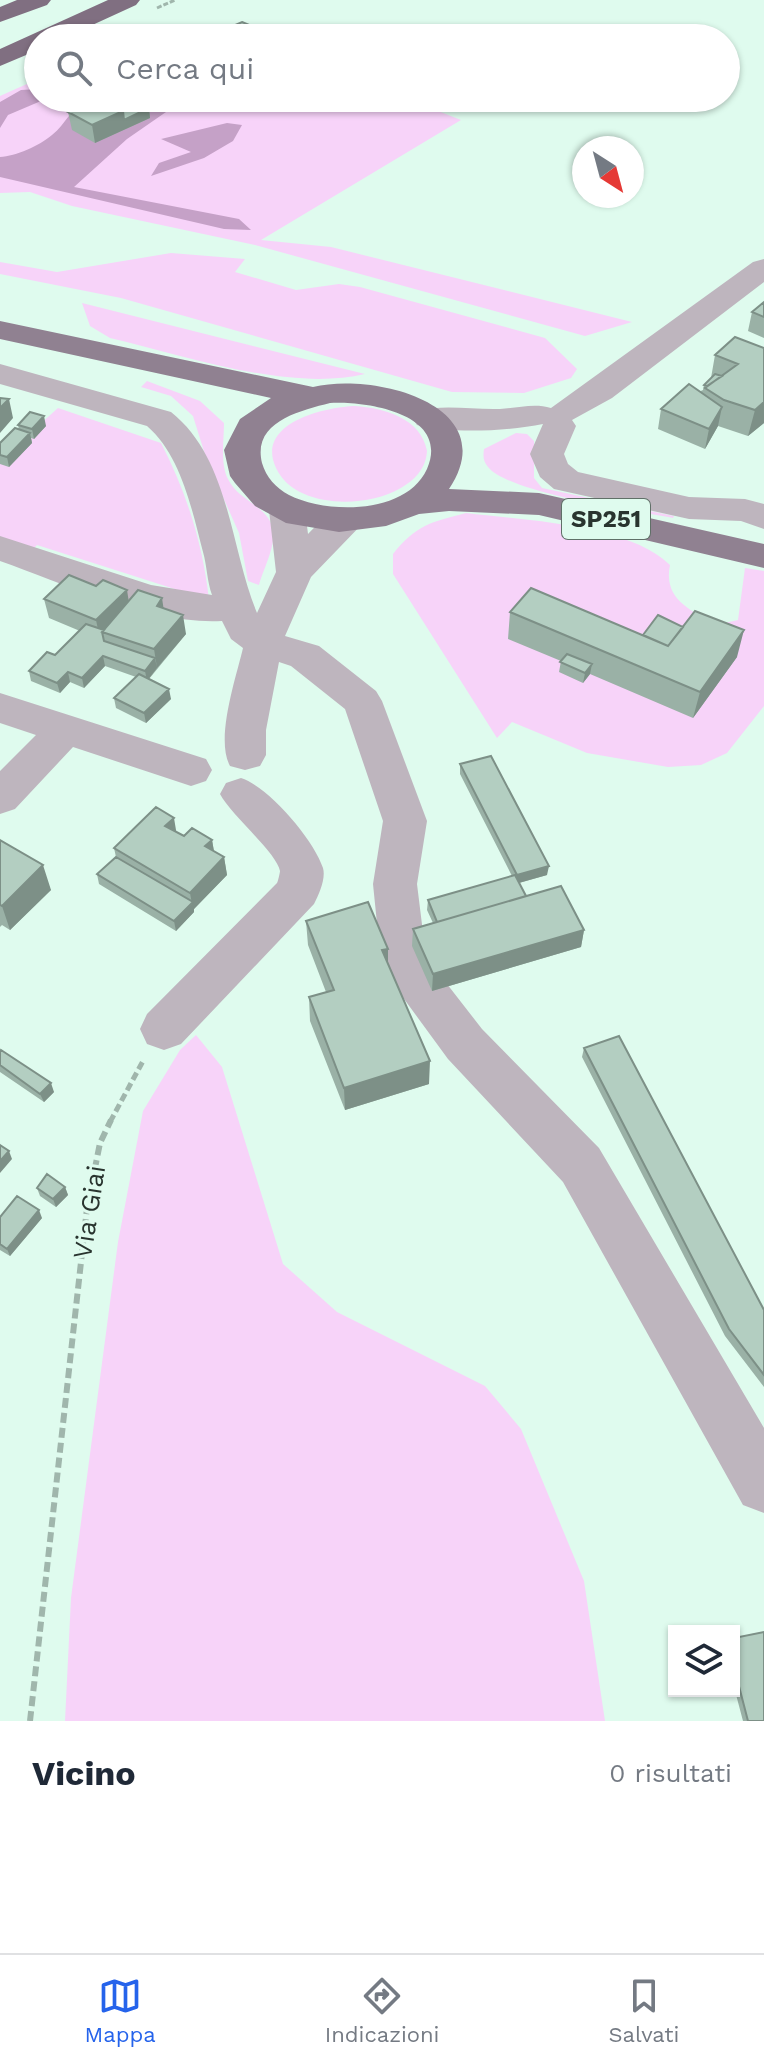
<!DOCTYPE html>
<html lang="it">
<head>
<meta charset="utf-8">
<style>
  :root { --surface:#fff; --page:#f6f6f7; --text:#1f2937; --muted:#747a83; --line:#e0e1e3; --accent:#2563eb }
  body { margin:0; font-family:"Work Sans",sans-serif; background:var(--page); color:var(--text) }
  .controls { position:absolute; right:24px; bottom:24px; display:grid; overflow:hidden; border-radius:0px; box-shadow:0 2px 6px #0004 }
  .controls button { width:72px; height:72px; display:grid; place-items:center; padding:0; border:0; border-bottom:2px solid var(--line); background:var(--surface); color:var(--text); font:40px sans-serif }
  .compass { position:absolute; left:572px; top:136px; width:72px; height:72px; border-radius:50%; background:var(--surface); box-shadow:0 2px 6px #0004; rotate:144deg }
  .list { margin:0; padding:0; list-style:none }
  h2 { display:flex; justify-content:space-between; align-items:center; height:104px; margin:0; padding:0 32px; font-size:34px }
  h2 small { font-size:26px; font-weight:400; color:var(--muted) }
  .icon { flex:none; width:44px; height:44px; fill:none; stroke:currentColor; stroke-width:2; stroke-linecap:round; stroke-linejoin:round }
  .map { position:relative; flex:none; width:764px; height:1721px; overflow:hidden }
  .search { position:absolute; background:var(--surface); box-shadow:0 2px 6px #0004; left:24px; right:24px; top:24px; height:88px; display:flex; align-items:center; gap:20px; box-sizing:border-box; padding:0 28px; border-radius:44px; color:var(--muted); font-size:30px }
  .sheet { height:232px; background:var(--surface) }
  nav { display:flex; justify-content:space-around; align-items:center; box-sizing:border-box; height:112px; border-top:2px solid var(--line); background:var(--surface); font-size:22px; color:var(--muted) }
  nav a { display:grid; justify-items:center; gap:4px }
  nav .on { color:var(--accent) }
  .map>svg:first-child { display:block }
</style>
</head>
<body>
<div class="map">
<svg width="764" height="1721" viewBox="0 0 764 1721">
  <rect width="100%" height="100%" fill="#dffbee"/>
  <path fill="#f7d3f9" d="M38,79V98H159L179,107L199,98H405L461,120L261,240L331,247L632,322L585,336L255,245L72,206L30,192L0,193V96Z
    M171,253L245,259L235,272L296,290L339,284L360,287L545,338L577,369L571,378L524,393L452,392L121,298L0,274V262L57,272Z
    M82,303L365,374C289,392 186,356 110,338L90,326Z
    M147,381L200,401L224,423C224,439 220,464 228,479C238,501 269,506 273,530C276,546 263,570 259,585L248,581L239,533L207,461L193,416L171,396L141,387Z
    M355,406C384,408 421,418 427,451C426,469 414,481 399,489C366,508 295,509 276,468C255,423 325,407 355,406Z
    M58,408L161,443C187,493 203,545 209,600L37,545L31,551L0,541V460Z
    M516,433L527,434L534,441V478L542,488L674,516L673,518C636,511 509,493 488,467C483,461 483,456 484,449Z
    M466,513C523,520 629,524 670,565C663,599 690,610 716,625L738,620L745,568L764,571V706L727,753L701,765L668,767L587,753L512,722L497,738L393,574V554C416,525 431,522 466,513Z
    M196,1035L222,1067L283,1264L337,1312L485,1386L521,1429L584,1581L605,1721H65L71,1598L118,1242L143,1111L180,1050Z"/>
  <path fill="#c5a1c7" d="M38,89V98H48L8,115L0,128V102L21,90Z
    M87,98H168L166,112L127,139L74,187L239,219L251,230L224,229L0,177V157C16,156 39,146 52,135C66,124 71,108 87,98Z
    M227,123L242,125L233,141L204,158L151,176L159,163L191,152L161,139Z"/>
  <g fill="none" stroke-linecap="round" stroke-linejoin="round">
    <path stroke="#a0b6ac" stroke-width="3" stroke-dasharray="5 2" stroke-linecap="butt" d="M157,8L175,0"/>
    <path stroke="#a0b6ac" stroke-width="5" stroke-dasharray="8 4" stroke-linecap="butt" d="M110,1122L143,1061"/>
    <path stroke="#a0b6ac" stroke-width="6" stroke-dasharray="10 5" stroke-linecap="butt" d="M30,1721L87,1208L100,1143L111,1120"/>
    <path fill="#beb5be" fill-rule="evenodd" d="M764,259V282L612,398L572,420L576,426L564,454L568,464L578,472L689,497L745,499L764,504V529L741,521L689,519L554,489L540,477L530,454L543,424C508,431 452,434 417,425L412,418L417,411C444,404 473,410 500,409C518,408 534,403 551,408L753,262Z
      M0,364L171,412C230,459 230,548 257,613L276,572L269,510L274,502L287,499L300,502L305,510L308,534C323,518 338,506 361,512L366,520L311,577L285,636L319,646L376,691L382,701L427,821L417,884L426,957L482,1029L599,1148L764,1428V1513L743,1505L563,1182L448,1059L388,977L381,963L373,884L383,821L345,709L291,666L279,662L266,730V755L260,766L245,770L230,766C215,739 236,678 243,648L231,639L222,621C151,625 66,584 0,561V536L151,585L212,595C207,581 207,566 203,552C192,510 181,455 147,426L0,384Z
      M0,693L206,759L212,770L206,781L191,786L73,747L15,809L0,814V771L36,735L0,723Z
      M241,778C269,787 314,840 323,868C326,879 319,894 314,904L181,1044L164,1050L147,1044L140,1029L147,1014L277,883C278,882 280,872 280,871C277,853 231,815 220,794L226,783Z"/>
    <path fill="#908191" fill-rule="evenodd" d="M0,321L313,387C374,372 505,405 449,489L539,493L764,544V568L539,515L449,511L419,514L386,526L339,532L286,523L255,506L235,483L230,476L224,450L240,419L271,398L0,339ZM330,403C365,401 451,413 427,469C406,515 326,514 289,495C276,488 266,477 262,463C252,422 299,411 330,403Z"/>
    <path fill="#806f81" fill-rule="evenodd" d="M17,0H51L47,5L0,22V7Z
      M108,0H140L136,5L64,38H38V50L0,66V49Z"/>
  </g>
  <path fill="#9ab1a6" d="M115,107L149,108L150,118L95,143L72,130L68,112Z
    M764,302V338L748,331L752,312Z
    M735,337L764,423L748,436L718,426L705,449L658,429L661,409L703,390L704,385L711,378L715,355Z
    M18,425L46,426L34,439L31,438L32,443L9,467L0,464V443L19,430Z
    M44,599L129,601L164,608L186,634L149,679L171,699L146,723L116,708L114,698L136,677L105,666L84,688L70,682L60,693L31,681L29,671L55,655L80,631L49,618Z
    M510,612L643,635L737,657L693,718L590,674L583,683L559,672L561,661L508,639Z
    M460,764L547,875L519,883L526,896L584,930L581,947L432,991L412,946L413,929L433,923L427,910L428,900L512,876L460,774Z
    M176,832L184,836L212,840L214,851L224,857L227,875L194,909V912L176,931L99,884L97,874L116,857L114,848Z
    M0,840L51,890L10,930L2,925L0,927Z
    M306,921L388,964L429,1084L345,1110L310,1021L309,997L326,992L308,945Z
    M584,1048L764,1310V1387L725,1336L582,1057Z
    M0,1052L54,1092L44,1102L0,1072Z
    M65,1187L68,1195L56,1207L40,1196L37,1188Z
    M0,1217L42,1218L10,1256L0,1250Z
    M734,1638L764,1721H743L734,1687Z"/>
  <path fill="#7d9087" d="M259,29V38H239Z
    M149,108L150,118L95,143L92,125L123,111Z
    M9,399L13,418L0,433V408Z
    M764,402V423L748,436L755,410Z
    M722,407L718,426L705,449L709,429Z
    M44,416L46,426L34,439L32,429Z
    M30,433L32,443L9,467L7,457Z
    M127,590L130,609L102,632L100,639L96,620Z
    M162,598L165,618L157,606Z
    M183,615L186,634L157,668L154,649Z
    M744,630L737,657L693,718L700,692Z
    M103,656L105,666L84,688L82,678Z
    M155,658L157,668L147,681L145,671Z
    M592,664L590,674L583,683L585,673Z
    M68,672L70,682L60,693L57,683Z
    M169,689L171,699L146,723L144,713Z
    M174,818L177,836L165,826Z
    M212,840L215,858L205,846Z
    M224,857L227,875L194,909V912L176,931L174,921L192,904L190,893Z
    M43,865L51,890L10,930L2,906Z
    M549,866L547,875L515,884L517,875Z
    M584,930L581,947L432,991L433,974Z
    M388,949V973L382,950Z
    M430,1061L429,1084L345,1110L344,1088Z
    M51,1083L54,1092L44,1102L40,1094Z
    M9,1151L12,1159L0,1173V1161Z
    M65,1187L68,1195L56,1207L53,1199Z
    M39,1210L42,1218L10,1256L7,1249Z"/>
  <path fill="#b3cec1" stroke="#7d9087" stroke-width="2" d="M242,22L259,29L239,38H205Z
    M100,98L123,111L92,125L68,112Z
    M131,100L149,108L124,120L123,111L115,107Z
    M764,302V317L752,312Z
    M735,337L764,348V402L755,410L724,400L705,388L738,364L715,355Z
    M715,374L722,376L707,386L704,385Z
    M689,384L722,407L709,429L661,409Z
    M0,398L9,399L0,408Z
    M30,412L44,416L32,429L18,425Z
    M15,428L30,433L7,457L0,455V443Z
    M69,575L96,586L103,580L127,590L96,620L44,599Z
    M531,588L668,646L695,611L744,630L700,692L510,612Z
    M138,590L162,598L157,606L183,615L154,649L102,632Z
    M658,615L683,627L668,646L643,635Z
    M86,624L104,630L102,632L104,641L155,658L145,671L103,656L82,678L68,672L57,683L29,671L47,652L55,655Z
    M567,654L592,664L585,673L560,662Z
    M139,674L169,689L144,713L114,698Z
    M491,756L549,866L517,875L460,764Z
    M156,807L174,818L165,826L184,836L192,828L212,840L205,846L224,857L190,893L114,848Z
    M0,840L43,865L2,906L0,905Z
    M116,857L193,902L174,921L97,874Z
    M515,875L526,896L437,922L428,900Z
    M561,886L584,930L433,974L413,929Z
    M368,902L388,949L382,950L430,1061L344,1088L309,997L334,990L306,921Z
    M619,1036L764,1310V1375L729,1329L584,1048Z
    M1,1050L51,1083L40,1094L0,1065V1052Z
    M0,1145L9,1151L0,1161Z
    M47,1174L65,1187L53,1199L37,1188Z
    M17,1196L39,1210L7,1249L0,1244V1217Z
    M764,1632V1721H748L734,1667V1638Z"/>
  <g text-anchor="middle" stroke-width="6" stroke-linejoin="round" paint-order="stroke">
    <rect fill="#dffbee" stroke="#607068" stroke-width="2" x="562" y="499" width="88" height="40" rx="6"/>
    <g font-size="24" font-weight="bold" fill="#29342f">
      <text x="606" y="527">SP251</text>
    </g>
    <g font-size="26" fill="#29342f" stroke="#dffbee">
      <text transform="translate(89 1212) rotate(-81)" y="9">Via Giai</text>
    </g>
  </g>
</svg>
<div class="controls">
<button><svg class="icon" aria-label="layers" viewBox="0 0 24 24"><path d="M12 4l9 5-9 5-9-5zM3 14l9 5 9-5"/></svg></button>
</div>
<svg class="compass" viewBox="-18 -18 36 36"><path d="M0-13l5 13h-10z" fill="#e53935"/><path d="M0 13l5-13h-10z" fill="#747a83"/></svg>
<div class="search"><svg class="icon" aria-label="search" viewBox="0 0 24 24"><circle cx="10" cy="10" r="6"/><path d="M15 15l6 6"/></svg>Cerca qui</div>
</div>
<section class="sheet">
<h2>Vicino<small>0 risultati</small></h2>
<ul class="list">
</ul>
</section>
<nav>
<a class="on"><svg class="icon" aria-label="map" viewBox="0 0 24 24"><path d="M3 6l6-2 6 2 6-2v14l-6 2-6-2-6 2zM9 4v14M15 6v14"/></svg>Mappa</a>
<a><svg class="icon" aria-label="directions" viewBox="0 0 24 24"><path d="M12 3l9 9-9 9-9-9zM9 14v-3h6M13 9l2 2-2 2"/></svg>Indicazioni</a>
<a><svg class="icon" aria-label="saved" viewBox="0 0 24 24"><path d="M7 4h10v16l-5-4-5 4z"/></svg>Salvati</a>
</nav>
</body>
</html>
